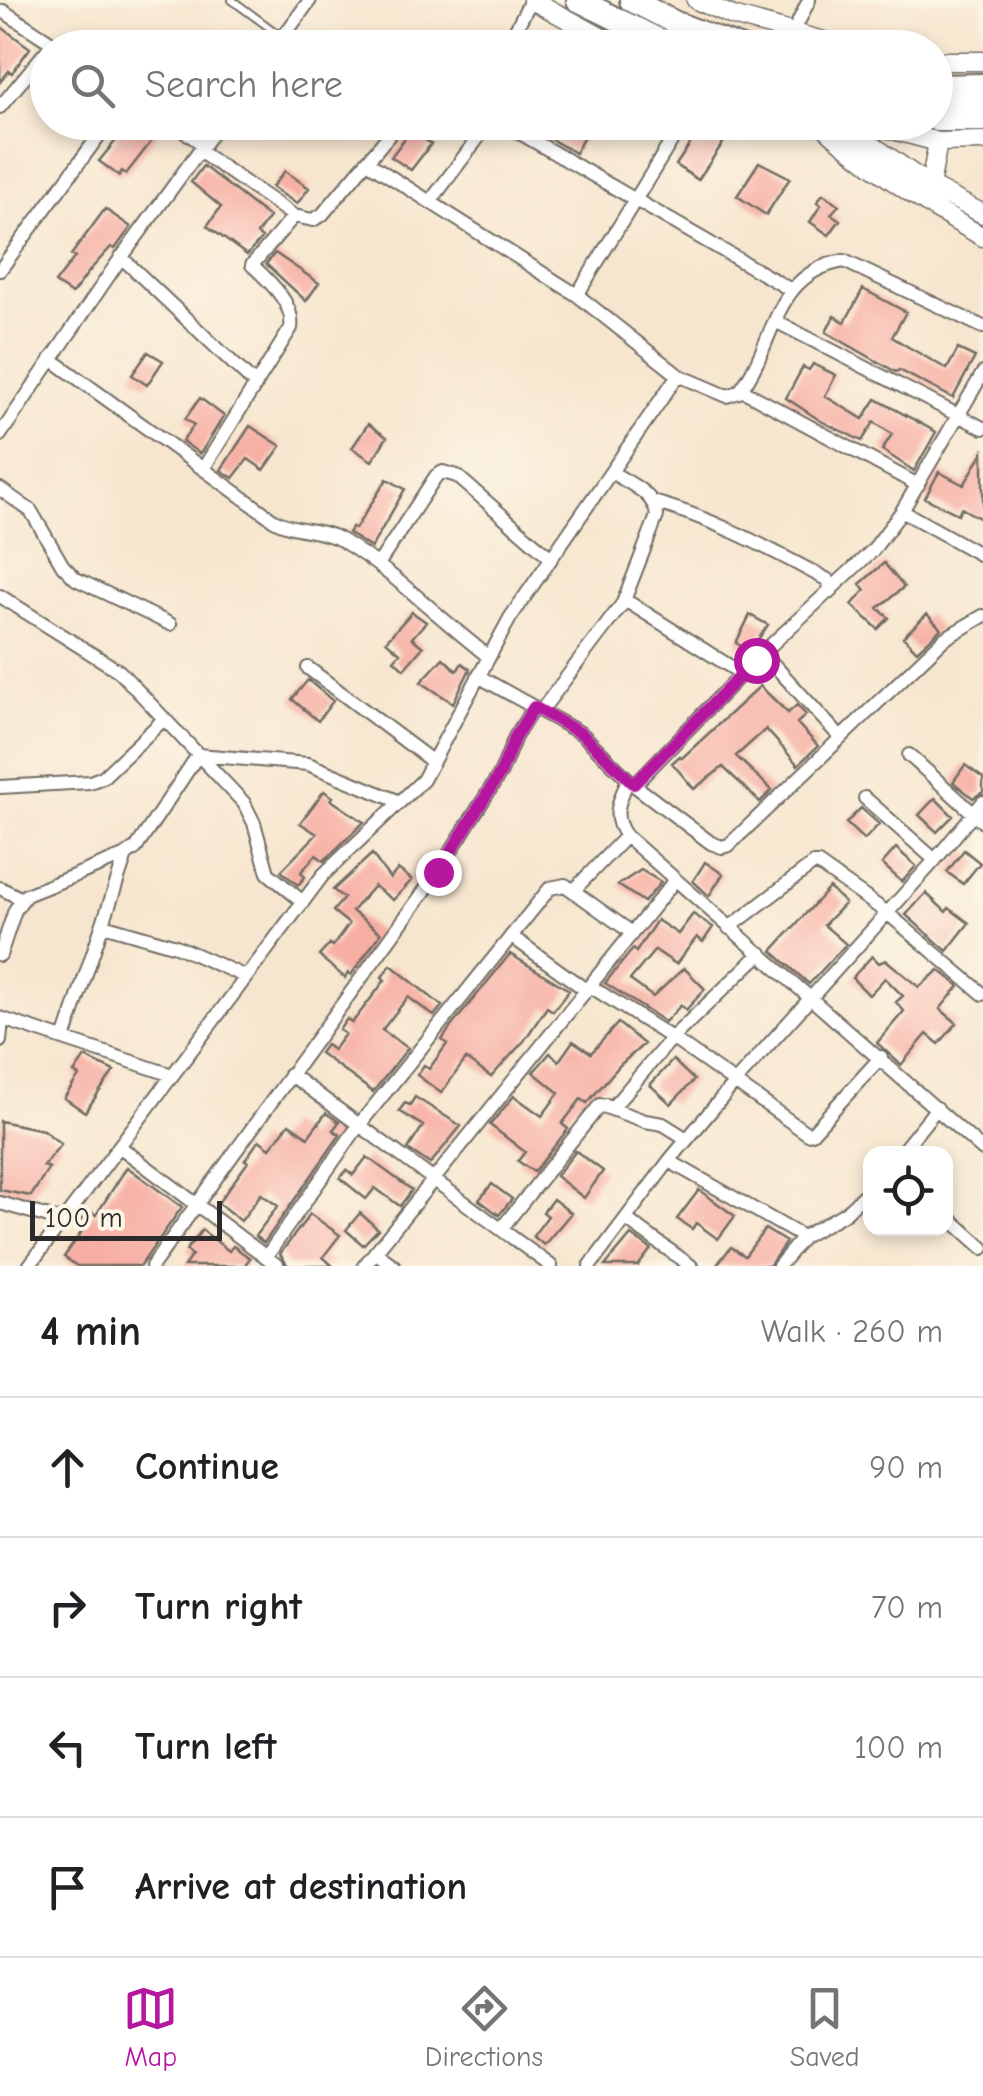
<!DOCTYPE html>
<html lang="en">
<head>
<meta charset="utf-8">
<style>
  :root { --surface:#fff; --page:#f2f2f2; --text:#202124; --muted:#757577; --line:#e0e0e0; --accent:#b5179e }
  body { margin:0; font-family:"Comic Neue",sans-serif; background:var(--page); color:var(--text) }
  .controls { position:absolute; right:30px; bottom:30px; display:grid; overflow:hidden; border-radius:20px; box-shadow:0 5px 15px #0003 }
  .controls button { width:90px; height:90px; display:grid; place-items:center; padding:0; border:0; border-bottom:2px solid var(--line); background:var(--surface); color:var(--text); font:50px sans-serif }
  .scale { position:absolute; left:30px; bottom:25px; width:192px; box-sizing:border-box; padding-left:10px; border:5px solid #2b2b2b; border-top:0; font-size:28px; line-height:35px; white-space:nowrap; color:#2b2b2b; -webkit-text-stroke:8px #fcf5e5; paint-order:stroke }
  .stop { position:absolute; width:30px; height:30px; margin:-22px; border:8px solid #b5179e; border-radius:50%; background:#fff }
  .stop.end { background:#b5179e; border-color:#fff; box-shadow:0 2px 10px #0008 }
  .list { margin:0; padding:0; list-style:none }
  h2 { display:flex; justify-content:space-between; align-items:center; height:130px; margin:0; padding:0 40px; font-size:42px }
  h2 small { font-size:32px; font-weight:400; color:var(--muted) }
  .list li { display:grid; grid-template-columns:65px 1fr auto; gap:30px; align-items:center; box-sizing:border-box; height:140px; padding:0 40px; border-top:2px solid var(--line) }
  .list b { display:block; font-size:38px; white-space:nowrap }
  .list em { font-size:32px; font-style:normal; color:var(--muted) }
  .icon { flex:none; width:55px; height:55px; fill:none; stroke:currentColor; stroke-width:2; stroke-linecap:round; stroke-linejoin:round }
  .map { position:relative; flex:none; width:983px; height:1266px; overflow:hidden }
  .search { position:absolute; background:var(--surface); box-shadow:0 5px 15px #0003; left:30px; right:30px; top:30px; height:110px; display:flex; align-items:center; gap:25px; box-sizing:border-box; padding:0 35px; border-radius:55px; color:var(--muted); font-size:38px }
  .sheet { height:690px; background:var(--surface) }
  nav { display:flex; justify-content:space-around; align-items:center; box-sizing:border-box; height:140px; border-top:2px solid var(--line); background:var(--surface); font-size:28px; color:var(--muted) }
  nav a { display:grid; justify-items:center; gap:5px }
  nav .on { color:var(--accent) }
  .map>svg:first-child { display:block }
</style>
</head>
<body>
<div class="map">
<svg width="983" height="1266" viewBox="0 0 983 1266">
  <rect width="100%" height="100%" fill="#fcf5e5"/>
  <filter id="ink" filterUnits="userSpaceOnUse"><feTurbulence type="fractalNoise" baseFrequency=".01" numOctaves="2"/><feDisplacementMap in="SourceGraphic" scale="20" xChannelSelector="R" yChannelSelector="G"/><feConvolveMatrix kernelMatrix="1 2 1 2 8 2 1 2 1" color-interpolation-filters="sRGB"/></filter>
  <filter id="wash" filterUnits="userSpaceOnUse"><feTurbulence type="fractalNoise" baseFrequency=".0048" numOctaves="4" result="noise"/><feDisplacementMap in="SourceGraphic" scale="40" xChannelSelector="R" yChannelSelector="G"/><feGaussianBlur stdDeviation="2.25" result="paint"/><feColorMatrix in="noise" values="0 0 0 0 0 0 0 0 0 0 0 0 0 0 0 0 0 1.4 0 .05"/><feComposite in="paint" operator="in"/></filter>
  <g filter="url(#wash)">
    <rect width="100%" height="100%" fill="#f7e6cf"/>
    <g id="blocks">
      <path fill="#f7afa4" d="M0,26L30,48L12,73L9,71L0,82Z
        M132,122L145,124L158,133L126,174L122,171L119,176L99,161L118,138L113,134L118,125L126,131Z
        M522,122H592L575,153Z
        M704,123L727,137L698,180L676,165Z
        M411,130L431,144L411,170L391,157Z
        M759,162L790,178L766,215L737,196Z
        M203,166L269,217L257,234L262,238L247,255L207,226L221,207L191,182Z
        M285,171L309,188L297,204L272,187Z
        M823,194L839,205L831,214L840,220L829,235L810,222L821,205L817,202Z
        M105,209L131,227L115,249L111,247L91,269L72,294L55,283L75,257L71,255Z
        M275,253L319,283L306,301L266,264Z
        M863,289L906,312L892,337L910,348L947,369L958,349L975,357L953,398L899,370L896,372L826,332L834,316L845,322Z
        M148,352L163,361L147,385L132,375Z
        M813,364L836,375L825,396L863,419L876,399L936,432L914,471L882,450L892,434L874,422L862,441L821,421L786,398L803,367L809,370Z
        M200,398L224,416L200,454L182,441L194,425L185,419Z
        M368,424L387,437L372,461L352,448Z
        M250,426L281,446L264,470L248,459L233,478L221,470Z
        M983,452V520L961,508L958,514L925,498L939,472L964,485Z
        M387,479L405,489L371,548L348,533L352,527L355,529Z
        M884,563L904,587L878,608L889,618L878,629L852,605L865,590L860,584Z
        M412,612L426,622L412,638L423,647L404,669L394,660L400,653L386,641Z
        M927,614L941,629L917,651L903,637Z
        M750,615L768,625L750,651L736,643Z
        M443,658L457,671L462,663L470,669L453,703L421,682Z
        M308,680L333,701L318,721L292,699Z
        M760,686L788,713L797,705L806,715L797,723L818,746L798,765L766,729L736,756L772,790L760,802L723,767L694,789L672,763L680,756L682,758Z
        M965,765L983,778V792L973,798L953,782Z
        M324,791L333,797L331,800L364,822L324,861L316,855L301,872L305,877L298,885L281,871L317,834L300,823Z
        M935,798L953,816L937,832L919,815Z
        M861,808L879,824L864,840L846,823Z
        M896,848L916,866L902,882L882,864Z
        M964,850L980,863L963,884L947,872Z
        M372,854L390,879L398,869L412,880L393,900L374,886L352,911L381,933L351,975L348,973L345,978L319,956L330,944L333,946L349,924L333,911L344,898L333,890Z
        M705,862L723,874L709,896L693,881Z
        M641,870L661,882L644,902L618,885Z
        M829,888L845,903L824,925L846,944L809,984L772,951Z
        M926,893L946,912L949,908L969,923L947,951L906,915Z
        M693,914L713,927L703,942L697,937L676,964L655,950L630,980L653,997L684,968L705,989L686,1010L681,1005L665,1022L605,983L633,949L636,952L657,920L678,934Z
        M510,954L569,990L553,1011L547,1007L524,1041L491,1077L466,1059L441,1093L417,1075L424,1065L429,1069L447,1044L442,1040L450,1028Z
        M872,956L879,963L886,960L919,987L939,970L959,986L940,1009L957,1023L939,1044L927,1034L901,1065L877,1043L904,1011L896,1002L903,996L885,978L869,995L852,978Z
        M391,965L442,1006L434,1016L408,997L382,1030L408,1048L373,1092L320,1053L326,1045L333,1050L345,1034L339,1030L347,1019L352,1023L385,980L382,977Z
        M618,1023L644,1044L620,1065L587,1103L581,1099L562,1124L568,1129L534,1172L518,1161L525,1152L490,1125L514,1096L542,1116L559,1093L533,1072L537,1068L550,1053L559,1061L573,1041L591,1053Z
        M85,1057L114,1071L85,1112L64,1098L79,1076L74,1073Z
        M673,1060L694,1080L671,1104L650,1085Z
        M415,1097L461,1126L430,1164L408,1149L423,1126L399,1111L405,1103L410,1105Z
        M326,1113L339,1122L333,1130L340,1135L264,1243L255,1236L278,1206L261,1194L241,1221L218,1203L248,1162L245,1160L259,1140L270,1148L289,1124L308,1137Z
        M0,1121L43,1130L61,1144L43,1166L49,1168L31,1196L0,1190Z
        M576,1151L603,1171L584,1198L556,1176Z
        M367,1157L412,1190L400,1206L375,1188L366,1199L340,1178L347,1170L353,1175Z
        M127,1167L182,1207L140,1266H77L64,1257L85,1227L79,1223L88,1210L96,1215Z
        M492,1184L512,1199L499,1215L479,1200Z
        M699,1190L735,1216L718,1239L696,1223L692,1229L677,1219Z
        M553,1199L571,1213L544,1245L533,1236L548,1216L543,1212Z
        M360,1213L378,1229L363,1245L346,1230Z
        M310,1214L340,1235L323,1257L333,1266H288L280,1254Z
        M765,1229L786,1242L769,1266H716L731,1247L745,1256Z
        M202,1230L229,1251L233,1246L250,1258L244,1266H184L192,1255L186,1250Z
        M631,1235L651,1249L638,1266H605Z"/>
    </g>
  </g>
  <g filter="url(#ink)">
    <use href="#blocks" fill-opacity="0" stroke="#726c64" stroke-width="2.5"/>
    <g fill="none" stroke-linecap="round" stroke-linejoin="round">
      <g stroke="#726c64" stroke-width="10">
        <path id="lane" d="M232,0L297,48"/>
      </g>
      <g stroke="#726c64" stroke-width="16">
        <path id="street" d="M3,11L55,45
          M793,33L809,0
          M275,48L310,0
          M506,48L531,0
          M0,107L48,49
          M171,122L204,145
          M501,122L791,290
          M199,151L294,216L313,220L322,215L400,122
          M367,162L577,295
          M430,202L490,122
          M121,257L256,385
          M0,270L109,122
          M775,321L983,428
          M51,359L274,520C294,532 321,528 341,540C395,573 439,618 489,657
          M678,375L727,396L739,392C777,344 771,273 844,261L983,327
          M742,390L918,485
          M0,435L116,265L220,122
          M203,469L291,328C295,304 268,280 252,265L294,216
          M0,489L31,511L63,566L76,579L170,624
          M653,502C716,519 771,550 828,580L831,592
          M902,511L983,556
          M379,563L436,476L443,472L457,476L551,558
          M0,596L119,671L244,803L254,823L268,873L303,902
          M625,600L742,674
          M763,653L841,738
          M308,668L433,762
          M478,676L582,734L634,785L711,843L722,847L729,845L944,639L983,616
          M541,711L623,603L657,516C655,493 629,483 611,472
          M909,755L983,822
          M628,779C620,801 610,815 626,836L983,1150
          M634,785L756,659L873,550L902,511L983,373
          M0,787L90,782L103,777L164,719
          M865,798L935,860
          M0,888L22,899
          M573,891L626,836
          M103,925L176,946L246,977
          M729,928L813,864H818L886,912L983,994
          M511,936L586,990
          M0,955L15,910L26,895L126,855L136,848L198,755L308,764L400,802
          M590,986L672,1038L808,1134L812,1133L881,1057
          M0,1018L172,1075
          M64,1039L126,855
          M0,1041L2,1019
          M290,1074L551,1266
          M606,1105L613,1107L672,1038L761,953
          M119,1146L278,1266
          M900,1154L937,1108
          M669,1161L803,1237L779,1266
          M0,1203L63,1221
          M946,1215L983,1248
          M626,1219L691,1266
          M501,1229L600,1105L645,1121L663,1124L687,1139
          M803,1237L845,1213L870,1189
          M375,1252L394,1266
          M266,1257L359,1125L550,888L565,885L632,933
          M29,1266L323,875L423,780L510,618L678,375L577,295L683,122
          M152,1266L434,878L501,772L515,737L534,707
          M364,1266L675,880
          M590,1266L669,1161L735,1082L935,860L983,802"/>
      </g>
      <g stroke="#726c64" stroke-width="21">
        <path id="secondary" d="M532,0L621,48
          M696,0L733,16L849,48
          M936,61H983
          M819,122C869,168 924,204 983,237
          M845,122L851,130L930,186L983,214
          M863,122L938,142
          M936,122H983
          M925,195L930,186L938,142L983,141"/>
      </g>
      <g stroke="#726c64" stroke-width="26">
        <path id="highway" d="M578,0L675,48
          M631,0L676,23L741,48
          M936,86L983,85
          M936,106L983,105"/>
      </g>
      <use href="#lane" stroke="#fff" stroke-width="6"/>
      <use href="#street" stroke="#fff" stroke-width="12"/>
      <use href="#secondary" stroke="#fff" stroke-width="18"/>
      <use href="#highway" stroke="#fff" stroke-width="22"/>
    </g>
  </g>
  <g fill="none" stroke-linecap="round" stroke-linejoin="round" filter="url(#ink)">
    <path stroke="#b5179e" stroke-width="12" d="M438,872L501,772L515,737L534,707L582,734L634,784L756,660"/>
  </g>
</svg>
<div class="controls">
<button><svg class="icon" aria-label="locate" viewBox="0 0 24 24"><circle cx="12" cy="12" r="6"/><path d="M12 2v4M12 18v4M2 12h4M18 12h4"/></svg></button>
</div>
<div class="scale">100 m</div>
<div class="stop" style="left:756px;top:660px"></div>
<div class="stop end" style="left:438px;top:872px"></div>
<div class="search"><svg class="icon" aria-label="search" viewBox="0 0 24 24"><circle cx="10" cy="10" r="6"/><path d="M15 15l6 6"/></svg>Search here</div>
</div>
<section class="sheet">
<h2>4 min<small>Walk · 260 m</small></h2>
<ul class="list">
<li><svg class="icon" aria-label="ahead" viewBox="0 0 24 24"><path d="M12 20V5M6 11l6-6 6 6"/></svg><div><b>Continue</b></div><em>90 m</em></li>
<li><svg class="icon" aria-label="right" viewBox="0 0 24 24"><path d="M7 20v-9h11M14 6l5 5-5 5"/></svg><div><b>Turn right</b></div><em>70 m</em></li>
<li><svg class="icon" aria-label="left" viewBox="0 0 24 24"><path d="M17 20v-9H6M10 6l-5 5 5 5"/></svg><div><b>Turn left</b></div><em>100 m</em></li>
<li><svg class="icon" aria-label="arrive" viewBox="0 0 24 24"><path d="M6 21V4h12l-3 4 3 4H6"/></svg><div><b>Arrive at destination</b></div></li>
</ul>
</section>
<nav>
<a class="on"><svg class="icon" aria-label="map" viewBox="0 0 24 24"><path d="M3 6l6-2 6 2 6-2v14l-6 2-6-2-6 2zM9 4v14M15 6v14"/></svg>Map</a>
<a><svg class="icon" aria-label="directions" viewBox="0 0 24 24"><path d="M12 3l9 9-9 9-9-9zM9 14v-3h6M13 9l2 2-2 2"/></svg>Directions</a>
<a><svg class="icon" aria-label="saved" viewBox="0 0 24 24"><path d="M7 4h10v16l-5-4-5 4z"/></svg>Saved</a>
</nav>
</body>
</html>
